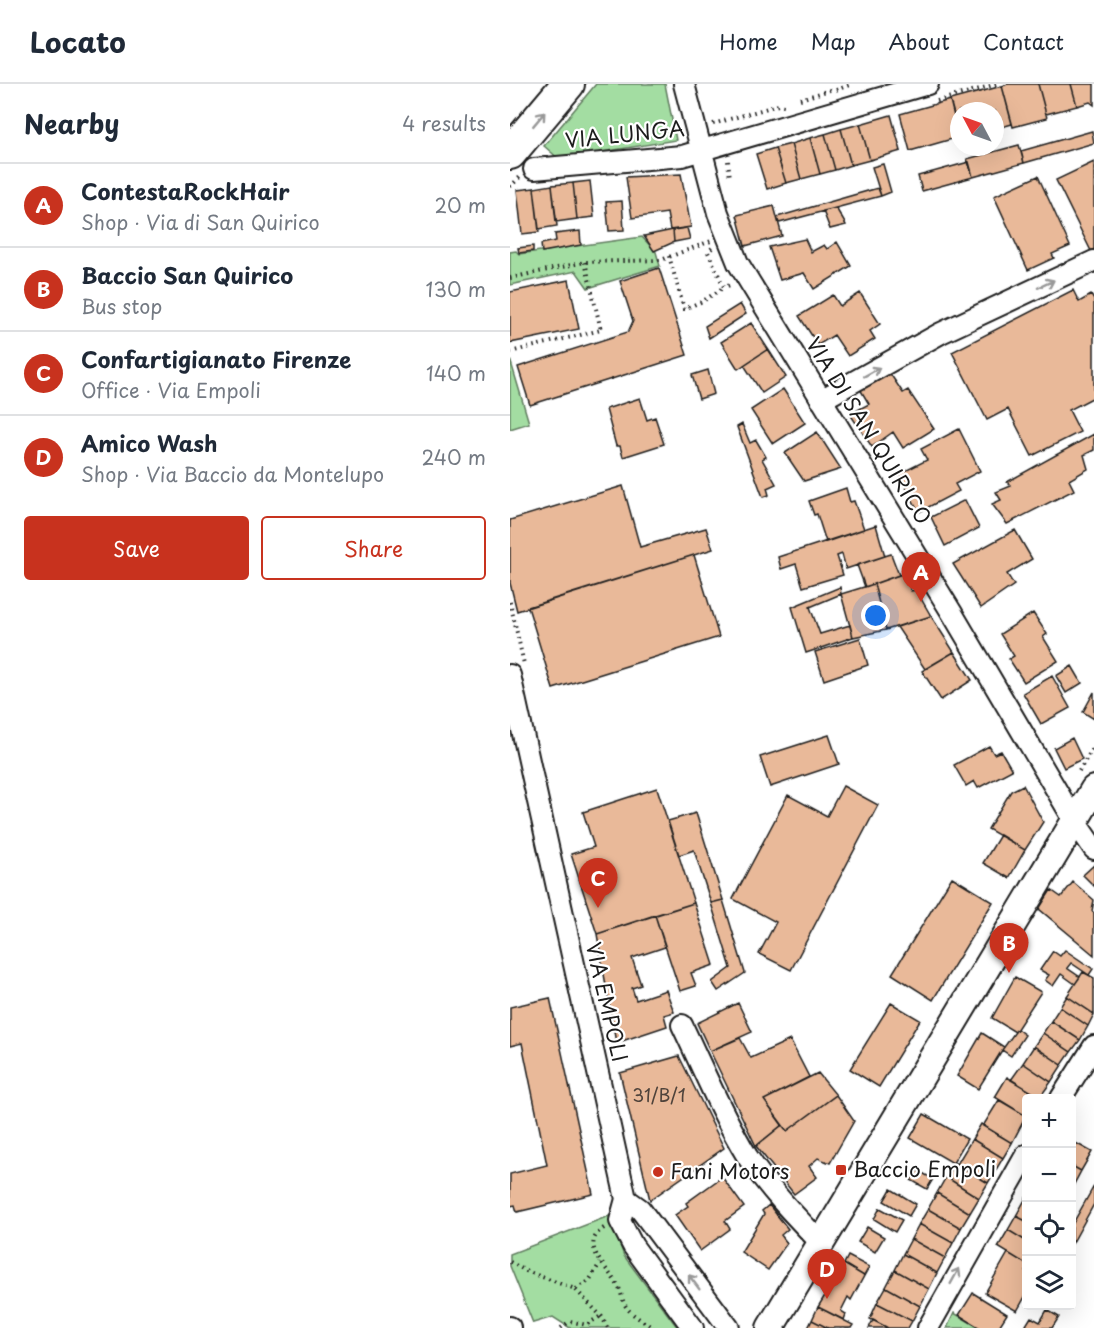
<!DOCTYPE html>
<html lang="en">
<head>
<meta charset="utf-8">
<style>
  :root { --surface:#fff; --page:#f2f2f3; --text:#1f2937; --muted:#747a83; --line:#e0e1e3; --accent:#c8321e }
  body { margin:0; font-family:"Playpen Sans",sans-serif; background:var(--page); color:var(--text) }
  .controls { position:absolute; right:18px; bottom:18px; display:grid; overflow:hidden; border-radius:6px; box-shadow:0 6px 24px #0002 }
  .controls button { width:54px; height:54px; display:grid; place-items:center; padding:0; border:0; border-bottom:2px solid var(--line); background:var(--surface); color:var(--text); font:30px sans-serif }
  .compass { position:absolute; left:440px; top:18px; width:54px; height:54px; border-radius:50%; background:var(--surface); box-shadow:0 6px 24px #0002; rotate:311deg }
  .you { position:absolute; left:366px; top:532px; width:21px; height:21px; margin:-15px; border:4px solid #fff; border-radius:50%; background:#1a73e8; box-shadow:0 0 0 9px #1a73e833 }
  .badge { display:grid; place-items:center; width:39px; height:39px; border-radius:50%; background:var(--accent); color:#fff; font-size:20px; font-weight:700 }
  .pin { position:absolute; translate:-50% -50px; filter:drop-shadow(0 2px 3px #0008) }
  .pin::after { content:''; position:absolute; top:32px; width:21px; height:18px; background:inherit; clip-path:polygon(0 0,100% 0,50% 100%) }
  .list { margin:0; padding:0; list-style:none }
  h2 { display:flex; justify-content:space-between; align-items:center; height:78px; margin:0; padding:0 24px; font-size:26px }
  h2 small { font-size:20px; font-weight:400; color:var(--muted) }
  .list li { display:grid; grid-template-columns:39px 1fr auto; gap:18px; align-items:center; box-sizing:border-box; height:84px; padding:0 24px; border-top:2px solid var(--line) }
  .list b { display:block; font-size:22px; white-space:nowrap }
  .list p { margin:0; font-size:20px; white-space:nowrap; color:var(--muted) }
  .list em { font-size:20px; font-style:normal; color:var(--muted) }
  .actions { display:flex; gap:12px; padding:18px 24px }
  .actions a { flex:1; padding:14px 0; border:2px solid var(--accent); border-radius:6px; text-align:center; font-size:21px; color:var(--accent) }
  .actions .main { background:var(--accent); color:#fff }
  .icon { flex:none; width:33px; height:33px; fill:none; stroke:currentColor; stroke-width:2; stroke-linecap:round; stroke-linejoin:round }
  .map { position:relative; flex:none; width:584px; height:1244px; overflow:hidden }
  header { display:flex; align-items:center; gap:36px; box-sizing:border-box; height:84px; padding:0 30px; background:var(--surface); border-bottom:2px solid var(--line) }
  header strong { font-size:28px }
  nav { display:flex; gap:33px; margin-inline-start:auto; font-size:21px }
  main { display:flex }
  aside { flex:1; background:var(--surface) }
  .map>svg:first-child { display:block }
</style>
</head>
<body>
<header>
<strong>Locato</strong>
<nav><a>Home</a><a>Map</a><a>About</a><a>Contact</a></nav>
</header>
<main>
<aside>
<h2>Nearby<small>4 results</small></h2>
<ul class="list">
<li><span class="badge">A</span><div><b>ContestaRockHair</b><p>Shop · Via di San Quirico</p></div><em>20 m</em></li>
<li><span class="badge">B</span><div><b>Baccio San Quirico</b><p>Bus stop</p></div><em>130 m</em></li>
<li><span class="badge">C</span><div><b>Confartigianato Firenze</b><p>Office · Via Empoli</p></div><em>140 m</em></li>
<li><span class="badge">D</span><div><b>Amico Wash</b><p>Shop · Via Baccio da Montelupo</p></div><em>240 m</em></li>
</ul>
<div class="actions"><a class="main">Save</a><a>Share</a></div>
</aside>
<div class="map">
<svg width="584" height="1244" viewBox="0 0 584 1244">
  <rect width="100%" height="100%" fill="#fff"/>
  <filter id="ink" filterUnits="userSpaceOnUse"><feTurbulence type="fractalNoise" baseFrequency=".0167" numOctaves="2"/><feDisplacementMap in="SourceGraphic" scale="12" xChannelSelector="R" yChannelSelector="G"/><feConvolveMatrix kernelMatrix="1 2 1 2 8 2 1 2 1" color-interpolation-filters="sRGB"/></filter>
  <g filter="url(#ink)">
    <path fill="#a3dda2" stroke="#607c5f" stroke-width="1.5" d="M86,0H155L166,56L49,75L34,62Z
      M132,153L146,168L150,182L78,204L66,187L0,201V168L6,167L9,170Z
      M0,275L19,339L0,345Z
      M99,1132L114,1172L168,1244H60L43,1233L23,1239L0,1182V1170Z
      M444,1229L470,1244H437Z"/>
    <path fill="#e9b999" stroke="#1c1c1c" stroke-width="1.5" d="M498,0H528L537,34L503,43L492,2Z
      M528,0H561L567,22L536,30Z
      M561,0H584V21L580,18L567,22Z
      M492,2L502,40L485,45V27H449V49L440,16Z
      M440,16L449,53L400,67L390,30Z
      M381,31L391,67L360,76L350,40Z
      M350,40L360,76L341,81L331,45Z
      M331,45L341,81L325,86L315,50Z
      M582,47L584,59L514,79L511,67Z
      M315,50L325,86L310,90L300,54Z
      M300,54L310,90L291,95L281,60Z
      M281,60L291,95L276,99L265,64Z
      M509,61L514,79L463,93L457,75Z
      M265,64L276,99L257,105L246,70Z
      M459,78L463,93L412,107L408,92Z
      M584,78V165L581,167L546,96Z
      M373,80L381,108L371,112L362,83Z
      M171,90L181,143L160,146L157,129L122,134L116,93Z
      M528,92L560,162L542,170L544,174L518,186L484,112Z
      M80,97L84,133L67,135L63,99Z
      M63,99L67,135L46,138L42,101Z
      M42,101L47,142L29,145L24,104Z
      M24,104L29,148L12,150L7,106Z
      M368,104L371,112L269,139L267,133Z
      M112,117L114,146L99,147L96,118Z
      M264,122L272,152L235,162L227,131Z
      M326,124L336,141L320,145L313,127Z
      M177,144L180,155L164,158L163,146Z
      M163,146L164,158L144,167L134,152Z
      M70,147L71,161L32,168L31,160L46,157L45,150Z
      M295,155L301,168L314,161L317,165L327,158L341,182L304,205L294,189L270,196L259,163Z
      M23,162V167L9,169L8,164Z
      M149,184L177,271L20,321L8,283L118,248L123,237L110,197Z
      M59,196L69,245L0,259V208Z
      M563,206L569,218L581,211L584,216V313L559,326L570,348L522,372L498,325L477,336L442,268Z
      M350,209L370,240L360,247L365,255L338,272L324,251L308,261L289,232L323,211L330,222Z
      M230,220L236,230L199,254L195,242Z
      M241,239L258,265L228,285L211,258Z
      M258,265L276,293L252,309L234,281Z
      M198,286L204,310L189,315L182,291Z
      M379,288L393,309L398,306L424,345L393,364L383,348L362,363L340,330L359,320L350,305Z
      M273,305L295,339L263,360L241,326Z
      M130,314L137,336L145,333L154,360L113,373L110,362H106L96,325Z
      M232,340L240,359L246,356L256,373L252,375L266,400L257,404L259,411L253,413L227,343Z
      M449,345L470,387L445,400L449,407L409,428L389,390L417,376L411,365Z
      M307,348L331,385L294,397L275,369Z
      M584,350V366L574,371L578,385L559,396L564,406L497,440L482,420L491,416L486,408L501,402L497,398Z
      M113,402L130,463L196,444L203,465L7,527L0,499V436Z
      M336,404L340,418L344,417L354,445L316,458L307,430L304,431L299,417Z
      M455,416L469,444L435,462L421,433Z
      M366,441L375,472L336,485L332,470L327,472L333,491L293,503L286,480L271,485L268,473Z
      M505,446L522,475L497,490L504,501L471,524L443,480Z
      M381,470L389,491L355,503L347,481Z
      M184,471L209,553L43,605L18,523Z
      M395,489L401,507L406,506L421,532L376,546L364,500Z
      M364,500L376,546L343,553L331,510Z
      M330,503L331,510L300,523L310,550L340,541L343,553L296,569L282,523Z
      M523,529L537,550L533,553L548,577L514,598L499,575L504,572L490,550Z
      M421,532L444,568L415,585L387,543Z
      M350,554L358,581L314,596L305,568Z
      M444,568L462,596L431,616L412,587Z
      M562,582L572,599L556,609L546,592Z
      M542,592L560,624L531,640L513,609Z
      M584,608V635L573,628Z
      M319,651L329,680L260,703L250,673Z
      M562,654L572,675L554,684L544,664Z
      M479,662L484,670L491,667L502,686L468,704L464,697L456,702L444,681Z
      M513,701L533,738L515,766L478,745L501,707Z
      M333,702L368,721L281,886L249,870L266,838L223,815L278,711L317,732Z
      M147,704L184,819L87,850L61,770L84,763L73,728Z
      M186,729L213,816L201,819L184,766L169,771L158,737Z
      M490,751L515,766L499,794L473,779Z
      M584,781V802L573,791Z
      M442,793L483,818L423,916L382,890Z
      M563,798L584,816L582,827L584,829V871L529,825L541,806L551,813Z
      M213,816L235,889L208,907L202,898L221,884L201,819Z
      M184,819L204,881L181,889L186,902L170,907L145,831Z
      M145,831L155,863L122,874L131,901L122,904L126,916L156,906L164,928L154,931L157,942L106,959L87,850Z
      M555,866L583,885L579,891L561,879L557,884L570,893L565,900L551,890L543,902L535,896L539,891L530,886L543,867L550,872Z
      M573,888L584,894V930L557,912Z
      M505,893L531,908L505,948L482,934Z
      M557,912L584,930L578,942L550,923Z
      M40,914L83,1110L7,1128L5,1121L0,1122V1090L37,1081L12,959L0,962V923Z
      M228,919L242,948L200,967L187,939Z
      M381,919L410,936L369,1003L340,985Z
      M550,923L578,942L570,956L541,937Z
      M541,937L570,956L561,968L533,949Z
      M507,945L515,951L501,972L492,966Z
      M472,949L494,963L468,1005L447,992Z
      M533,949L561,968L552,981L524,962Z
      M230,954L241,974L280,956L299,993L254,1016L272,1041L246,1062L200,967Z
      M524,962L552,981L541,998L513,979Z
      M169,972L214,1064L140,1116L110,989Z
      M513,979L541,998L530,1013L501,996Z
      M308,989L326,1011L277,1047L254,1016Z
      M497,993L530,1013L516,1014V1032L485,1013Z
      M326,1011L344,1037L320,1079L308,1074L299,1082L307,1093L284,1110L246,1062L272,1041L277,1047Z
      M489,1016L516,1032L502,1059L473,1042Z
      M414,1030L457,1055L443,1079L400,1054Z
      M471,1040L502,1059L493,1074L462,1055Z
      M462,1055L493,1074L478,1099L447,1080Z
      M562,1057L582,1068L571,1087L562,1082Z
      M445,1079L478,1099L469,1114L436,1093Z
      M562,1082L571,1087L563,1102L562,1101Z
      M407,1086L423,1095L417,1105L401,1096Z
      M212,1093L234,1123L215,1137L220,1145L190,1167L165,1131L178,1122L176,1119Z
      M436,1093L469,1114L460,1129L427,1109Z
      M584,1102V1120L562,1160V1141Z
      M381,1105L406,1120L399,1132L374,1117Z
      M427,1109L460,1129L451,1144L418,1125Z
      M516,1114V1137L506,1132Z
      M259,1121L278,1145L271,1151L277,1159L258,1186L231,1168L254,1130L252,1127Z
      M370,1124L392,1136L385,1148L364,1135Z
      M418,1125L451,1144L443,1159L409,1140Z
      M506,1132L516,1137V1157L498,1146Z
      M409,1140L443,1159L435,1174L401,1155Z
      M357,1143L374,1153L365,1168L348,1158Z
      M498,1146L516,1157V1180L488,1163Z
      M401,1155L435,1174L427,1189L393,1170Z
      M498,1169L516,1180V1211L507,1227L475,1209Z
      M393,1170L427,1189L419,1205L385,1186Z
      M338,1172L359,1183L354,1192L334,1180Z
      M334,1180L354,1192L341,1216L338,1213L331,1227L336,1230L334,1236L308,1223Z
      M385,1186L419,1205L410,1222L376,1203Z
      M376,1203L410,1222L402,1237L367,1219Z
      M463,1209L497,1230L488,1244H470L449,1231Z
      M367,1219L402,1237L398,1244H378L360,1235Z
      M308,1223L343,1241L341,1244H318L302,1236Z
      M537,1226L549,1233L542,1244H520L516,1241L521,1233L530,1238Z
      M302,1236L318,1244H298Z
      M363,1236L378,1244H359Z"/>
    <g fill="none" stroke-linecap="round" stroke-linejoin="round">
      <g stroke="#1c1c1c" stroke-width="24">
        <path id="minor" d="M174,0L208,129L228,179L442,529L564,736L584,765
          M24,85L172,72L418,0
          M311,316L431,249L584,177
          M0,591L116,1115L110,1137L123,1162L183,1244
          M172,941C193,985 212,1031 237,1072C258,1104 285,1132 311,1159
          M551,1014L584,962
          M116,1115L130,1125L219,1244
          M0,1243V1244
          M418,1244L516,1071"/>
      </g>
      <g stroke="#1c1c1c" stroke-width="30">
        <path id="tertiary" d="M260,1244L584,705"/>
      </g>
      <g stroke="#1c1c1c" stroke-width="36">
        <path id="primary" d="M0,69L58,0"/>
      </g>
      <path stroke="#1c1c1c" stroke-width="4" stroke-dasharray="1.5 4.5" stroke-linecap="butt" d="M326,6L342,0
        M290,15L320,6L323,8
        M427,17L487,0
        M203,40L268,21L274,22
        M218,77L220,94
        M0,103L10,93
        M202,164L198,168L214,203L220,201
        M159,172L174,225L193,217L214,203
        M0,194L75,178L151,176L201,157
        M0,268L91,246L75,178
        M0,518L14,580
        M569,687L584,662
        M94,1144C67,1161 99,1184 108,1202C112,1209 112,1218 117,1224C123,1232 135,1238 143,1244
        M0,1178L16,1187L65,1205L92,1233L98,1244
        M66,1205L79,1197L90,1179
        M51,1244L60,1237L76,1241L91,1232"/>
      <use href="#minor" stroke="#fff" stroke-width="20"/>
      <use href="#tertiary" stroke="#fff" stroke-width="26"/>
      <use href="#primary" stroke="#fff" stroke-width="32"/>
    </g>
    <defs><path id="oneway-shaft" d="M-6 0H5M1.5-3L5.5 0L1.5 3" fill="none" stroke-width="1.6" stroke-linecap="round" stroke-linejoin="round" transform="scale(1.5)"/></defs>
    <g stroke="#999">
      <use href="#oneway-shaft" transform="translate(29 35) rotate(-50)"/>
      <use href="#oneway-shaft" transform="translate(536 200) rotate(-25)"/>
      <use href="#oneway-shaft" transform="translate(362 288) rotate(-29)"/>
      <use href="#oneway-shaft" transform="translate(445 1192) rotate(-61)"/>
      <use href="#oneway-shaft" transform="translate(184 1198) rotate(-127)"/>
    </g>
  </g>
  <g fill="#c8321e" stroke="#fff" stroke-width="2">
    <rect x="325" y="1080" width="12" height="12" rx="3"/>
    <circle cx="148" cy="1088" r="6"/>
  </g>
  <g text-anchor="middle" stroke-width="4.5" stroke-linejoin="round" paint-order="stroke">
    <g font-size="18" fill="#4f433b">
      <text x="149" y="1018">31/B/1</text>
    </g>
    <g font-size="21" fill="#1c1c1c" stroke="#fff">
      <text transform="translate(115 51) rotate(-6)" y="7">VIA LUNGA</text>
      <text transform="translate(358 347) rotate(58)" y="7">VIA DI SAN QUIRICO</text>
      <text transform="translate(96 918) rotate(77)" y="7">VIA EMPOLI</text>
    </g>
    <g font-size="21" fill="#1c1c1c" stroke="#fff" text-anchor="start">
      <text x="343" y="1093">Baccio Empoli</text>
      <text x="160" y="1095">Fani Motors</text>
    </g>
  </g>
</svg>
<div class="controls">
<button>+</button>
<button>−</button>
<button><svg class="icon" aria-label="locate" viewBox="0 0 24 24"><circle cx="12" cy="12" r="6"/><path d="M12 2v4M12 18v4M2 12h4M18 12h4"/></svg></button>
<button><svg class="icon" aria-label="layers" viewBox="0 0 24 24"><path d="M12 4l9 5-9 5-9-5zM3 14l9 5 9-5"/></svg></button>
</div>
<svg class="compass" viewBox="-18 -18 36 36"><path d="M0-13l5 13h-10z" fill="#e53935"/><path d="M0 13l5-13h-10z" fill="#747a83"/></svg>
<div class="you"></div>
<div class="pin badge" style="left:411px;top:518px">A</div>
<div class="pin badge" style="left:499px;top:889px">B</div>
<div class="pin badge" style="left:88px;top:824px">C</div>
<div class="pin badge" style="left:317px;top:1215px">D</div>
</div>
</main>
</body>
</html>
